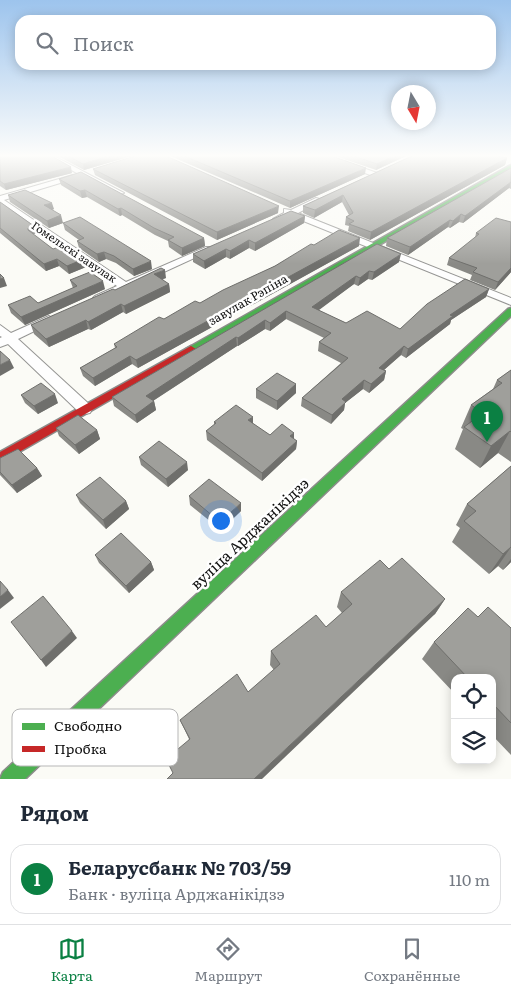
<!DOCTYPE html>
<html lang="ru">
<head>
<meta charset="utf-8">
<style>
  :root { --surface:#fff; --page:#f2f2f3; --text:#1f2937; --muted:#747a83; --line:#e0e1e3; --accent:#0b8043 }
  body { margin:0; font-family:Literata,serif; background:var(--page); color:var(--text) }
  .controls { position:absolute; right:15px; bottom:15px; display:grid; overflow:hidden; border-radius:10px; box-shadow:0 2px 12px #0003 }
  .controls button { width:45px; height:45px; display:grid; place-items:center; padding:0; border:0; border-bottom:1px solid var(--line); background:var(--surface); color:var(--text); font:25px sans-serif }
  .compass { position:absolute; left:391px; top:85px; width:45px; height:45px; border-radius:50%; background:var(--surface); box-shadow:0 2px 12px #0003; rotate:170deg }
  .you { position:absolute; left:220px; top:520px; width:18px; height:18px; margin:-12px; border:4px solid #fff; border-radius:50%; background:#1a73e8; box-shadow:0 0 0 8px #1a73e833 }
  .badge { display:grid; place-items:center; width:32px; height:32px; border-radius:50%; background:var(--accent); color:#fff; font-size:16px; font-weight:700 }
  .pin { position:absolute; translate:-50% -41px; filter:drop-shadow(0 1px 2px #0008) }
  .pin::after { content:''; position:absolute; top:26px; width:18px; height:15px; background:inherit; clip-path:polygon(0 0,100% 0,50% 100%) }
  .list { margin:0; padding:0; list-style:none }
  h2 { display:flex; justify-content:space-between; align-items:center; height:65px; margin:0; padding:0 20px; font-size:21px }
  h2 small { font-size:16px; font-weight:400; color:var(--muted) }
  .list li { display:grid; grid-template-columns:32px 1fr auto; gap:15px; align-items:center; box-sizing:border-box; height:70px; margin:0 10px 10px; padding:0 10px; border:1px solid var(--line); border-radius:15px }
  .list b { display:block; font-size:19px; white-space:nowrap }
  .list p { margin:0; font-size:16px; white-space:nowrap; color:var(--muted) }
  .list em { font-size:16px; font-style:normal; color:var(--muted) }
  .icon { flex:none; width:28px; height:28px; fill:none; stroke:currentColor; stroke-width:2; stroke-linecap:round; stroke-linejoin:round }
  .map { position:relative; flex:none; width:511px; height:779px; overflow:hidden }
  .search { position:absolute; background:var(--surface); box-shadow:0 2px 12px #0003; left:15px; right:15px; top:15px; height:55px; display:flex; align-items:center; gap:12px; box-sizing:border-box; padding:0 18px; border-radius:15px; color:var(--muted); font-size:19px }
  .sheet { height:145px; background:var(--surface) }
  nav { display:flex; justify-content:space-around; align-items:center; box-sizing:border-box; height:70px; border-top:1px solid var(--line); background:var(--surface); font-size:14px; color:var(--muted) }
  nav a { display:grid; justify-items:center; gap:2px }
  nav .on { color:var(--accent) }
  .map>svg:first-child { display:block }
</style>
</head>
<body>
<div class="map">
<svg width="511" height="779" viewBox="0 0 511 779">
  <rect width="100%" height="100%" fill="#fbfbf6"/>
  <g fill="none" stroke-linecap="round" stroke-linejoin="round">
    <g stroke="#969694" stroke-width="2">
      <path id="street" d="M44,155H52L124,193L117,195Z
        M316,155H326L380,174L373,176Z
        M73,175L80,177L4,200L126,282L206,247H212L214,249L103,300H95L93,298L95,296L117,286L0,205V196Z
        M316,198L323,200L298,213L511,298V305L291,216L277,222L273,219L284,213V209L291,210Z
        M49,316L55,320L53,322L18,339L90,405L92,409L90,413L85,414L80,413L8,344L0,347V338L2,337L0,336V325L11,333Z"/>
    </g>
    <g stroke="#8c8c8a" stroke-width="3">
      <path id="fast" d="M511,165V169L195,351H187L186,349Z
        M511,308V316L25,779H0L3,772L508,309Z"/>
    </g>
    <g stroke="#8c8c8a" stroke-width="3">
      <path id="jam" d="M191,346L196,349L195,351L0,463V452Z"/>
    </g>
    <use href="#street" fill="#fefefe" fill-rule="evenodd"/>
    <use href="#fast" fill="#4caf50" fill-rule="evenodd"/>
    <use href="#jam" fill="#c62828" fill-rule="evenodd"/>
  </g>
  <path fill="#898985" d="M0,155L72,173L6,190L0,186Z
    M56,155H135L84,170Z
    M168,155H329L365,174L290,208Z
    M332,155H408L376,170Z
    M414,155L507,158L505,165L370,240L348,231L349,226L345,225L346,217L349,215L342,202L314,218L303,213V206Z
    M511,168V189L509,188L463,223L459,222L450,228L448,227L408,255L386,246L387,238Z
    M93,169L278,213L217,240L95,175Z
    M59,179L204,238L205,246L182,256L169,247L168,241L155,235L122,215L120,216L87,197L82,198L61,185Z
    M8,195L54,209L52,210L63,223L49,228L10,202Z
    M0,202L34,226L37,233L33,234L53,249L84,259L86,267L69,274L59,266L46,271L0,233Z
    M305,216L304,223L255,251L249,248L230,259L226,257L205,269L193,262V254Z
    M511,222V272L495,290L470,280L472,275L447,265L449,258L475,238L476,233Z
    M63,223L152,269L134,276L116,263L106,259L99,262L79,248L77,241L79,240L65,230Z
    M377,244L399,262L372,280L368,279L358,286L354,284L318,310L346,323L400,329L489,289L486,297L451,320L450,324L406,358L401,355L384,370L386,371L384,380L369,393L363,389L345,403L344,410L331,424L301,406L302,398L341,363L318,351L319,342L324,338L286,319L270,331L265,329L238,346H237L153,401H154L156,410L137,423L114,406L112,397Z
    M314,245L359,246L138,368L132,364L95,386L83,376L80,368L115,348L114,344L164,319L200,303L275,266Z
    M166,278L162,280L169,284L170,292L126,314L123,312L91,330L88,329L49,347L34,334L31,325L115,290Z
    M70,280L105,289L25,325L11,313L8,305L38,303L73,288Z
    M511,370V462L498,453L480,468L455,449L463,429L461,428L471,405L493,389L497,380Z
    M296,384V393L277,410L256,398V389Z
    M21,395L58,403L38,414L25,403Z
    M214,422L253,424L270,435L294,433V439L297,441L296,449L262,481L207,440L206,431L214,425Z
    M56,428L97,430L100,439L79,454L59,436Z
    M139,457L188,470L168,487L141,465Z
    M0,458L37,468L42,476L17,493L0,475Z
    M511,466V562L503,570L498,566L489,574L452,542L460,528L456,525L467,504Z
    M76,495L126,501L129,509L106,529L80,503Z
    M189,496L241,511L221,530L190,505Z
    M95,555L151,562L154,570L129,593L99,563Z
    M389,569L445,599L435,614L173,773L189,739L180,720L248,692L274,670L270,665L271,651L326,627L342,613L337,607L341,592Z
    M478,617L511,628V755L492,735V678H455V694L422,659L434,642Z"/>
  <path fill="#6f6f6c" d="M112,155H135L84,170L83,164Z
    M396,155H408L376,170L377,164Z
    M507,158L505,165L370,240L371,232Z
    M71,167L72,173L6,190L4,184Z
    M366,168L365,174L290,208V201Z
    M511,182L509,188L463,223L465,216Z
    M85,190L87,197L82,198L80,191Z
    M343,195L342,202L314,218L315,210Z
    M52,203L54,209L46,212L44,205Z
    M279,206L278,213L217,240V232Z
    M121,208L122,215L120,216L118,209Z
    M461,214L459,222L450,228L453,221Z
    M61,215L63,223L49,228L47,221Z
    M305,216L304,223L255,251V243Z
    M450,220L448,227L408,255L410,247Z
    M34,226L37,233L30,235L28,228Z
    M204,238L205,246L182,256V248Z
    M360,238L359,246L138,368L136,360Z
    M249,240V248L230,259V251Z
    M226,249V257L205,269L204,261Z
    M104,252L106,259L99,262L97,254Z
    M401,254L399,262L372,280L374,272Z
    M57,259L59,266L46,271L44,264Z
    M84,259L86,267L69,274L67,266Z
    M151,261L152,269L134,276L133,269Z
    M511,268V272L495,290L498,282Z
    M165,270L166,278L155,282L154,274Z
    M369,271L368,279L358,286L360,278Z
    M356,276L354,284L311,316L312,307Z
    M4,278L7,286L0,288V279Z
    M103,281L105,289L25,325L21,317Z
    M169,284L170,292L126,314L124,306Z
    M489,289L486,297L451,320L450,324L406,358L408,349L450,315Z
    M121,304L123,312L91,330L88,322Z
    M286,311V319L270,331V323Z
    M86,320L88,329L49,347L46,339Z
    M265,320V329L238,346V338Z
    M236,337L237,346L148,404L146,396Z
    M404,346L401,355L377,376L379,368Z
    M130,356L132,364L95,386L93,378Z
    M10,360L14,368L0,376V365Z
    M386,371L384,380L369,393L371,384Z
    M364,380L363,389L345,403L344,410L331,424L332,415L342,399Z
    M296,384V393L277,410V401Z
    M55,394L58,403L38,414L34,406Z
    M154,401L156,410L137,423L135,415Z
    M253,417V425L248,420Z
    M97,430L100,439L79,454L75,445Z
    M510,431L498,453L480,468L491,446Z
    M294,433V441L290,436Z
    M297,441L296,449L262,481V473Z
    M187,462L188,470L168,487L166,479Z
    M37,468L42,476L17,493L12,485Z
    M126,501L129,509L106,529L103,520Z
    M241,503V511L221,530L220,522Z
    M511,547L498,566L489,574L503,554Z
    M511,559V562L503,570Z
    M151,562L154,570L129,593L126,586Z
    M8,590L14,598L0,609V597Z
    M445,599L435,614L262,779H254Z
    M72,631L77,638L46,667L41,660Z"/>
  <path fill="#9f9f9b" stroke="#6f6f6c" d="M0,155H50L71,167L4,184L0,181Z
    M66,155H112L83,164Z
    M138,155H164L279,206L217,232L93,169Z
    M182,155H329L366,168L290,201Z
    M351,155H396L377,164Z
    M414,155H495L507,158L371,232L349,224L354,221L346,217L353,213L343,195L315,210L303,206Z
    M511,168V182L465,216L461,214L453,221L450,220L410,247L387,238Z
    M81,172L204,238L182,248L168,240L174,237L154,228L121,208L118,209L85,190L80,191L59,179Z
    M25,190L52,203L44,205L61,215L47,221L8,195Z
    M0,202L34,226L28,228V230L53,249L64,245L84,259L67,266L57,259L44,264L0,228Z
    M291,211L305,216L255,243L249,240L230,251L226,249L204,261L193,254Z
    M80,217L151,261L133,269L114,256L104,252L97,254L77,241L84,238L63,223Z
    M496,218L511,222V268L498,282L473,272L477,268L449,258L479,234L476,233Z
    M339,230L360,238L136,360L130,356L93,378L80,368L117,347L114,344L159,317L164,319L195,301L200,303L223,290L275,266L311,244L314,245Z
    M377,244L401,254L374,272L369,271L360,278L356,276L312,307L346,323L367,311L400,329L427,304L465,279L489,289L450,315L453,316L408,349L404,346L379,368L386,371L371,384L364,380L342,399L346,402L332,415L302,398L348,358L319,342L331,333L286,311L270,323L265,320L238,338L236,337L146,396L154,401L135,415L112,397Z
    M161,268L165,270L154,274L169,284L124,306L121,304L88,322L86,320L46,339L31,325L113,289L115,290Z
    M90,272L103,281L21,317L8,305L30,296L38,303L77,286L70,280Z
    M0,274L4,278L0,279Z
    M0,351L10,360L0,365Z
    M511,370V432L510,431L491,446L464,427L483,413L471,405L502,383L497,380Z
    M277,373L296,384L277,401L256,389Z
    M41,383L55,394L34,406L21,395Z
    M236,405L253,417L248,420L270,435L282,424L294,433L290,436L297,441L262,473L206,431L216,423L214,422Z
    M78,415L97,430L75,445L56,428Z
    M159,441L187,462L166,479L139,457Z
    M18,449L37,468L12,485L0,472V458Z
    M511,466V547L503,554L464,521L476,511L467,504Z
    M100,477L126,501L103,520L76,495Z
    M209,479L241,503L220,522L189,496Z
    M121,533L151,562L126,586L95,555Z
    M402,558L445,599L254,779H167L173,773L166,759L190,739L180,720L237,674L248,692L280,664L271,651L316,615L326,627L352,604L341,592L380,560L389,569Z
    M0,581L8,590L0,597Z
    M43,596L72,631L41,660L11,622Z
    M488,607L511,628V723L492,703V678H468L434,642L468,608L478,617Z"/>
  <linearGradient id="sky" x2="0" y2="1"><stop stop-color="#9dc4ed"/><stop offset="0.59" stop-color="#fdfdfb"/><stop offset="1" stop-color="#fdfdfb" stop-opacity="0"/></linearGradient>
  <rect width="511" height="264" fill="url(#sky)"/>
  <g text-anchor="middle" stroke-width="5" stroke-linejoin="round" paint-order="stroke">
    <g font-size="11" fill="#101010" stroke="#fff">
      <text transform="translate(74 252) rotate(34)" y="4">Гомельскі завулак</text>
    </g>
    <g font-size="12" fill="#101010" stroke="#fff">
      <text transform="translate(248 300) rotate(-30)" y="4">завулак Рэпіна</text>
    </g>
    <g font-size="15" fill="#101010" stroke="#fff">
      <text transform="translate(250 534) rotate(-43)" y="5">вуліца Арджанікідзэ</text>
    </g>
  </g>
  <rect x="12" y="709" width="166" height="57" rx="8" fill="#fff" stroke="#b7b7b7" stroke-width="1"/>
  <rect x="22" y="723" width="23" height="7" fill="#4caf50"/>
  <rect x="22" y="746" width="23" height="6" fill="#c62828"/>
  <g font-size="14" fill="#101010">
    <text x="54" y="731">Свободно</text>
    <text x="54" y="754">Пробка</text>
  </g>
</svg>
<div class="controls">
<button><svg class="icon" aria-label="locate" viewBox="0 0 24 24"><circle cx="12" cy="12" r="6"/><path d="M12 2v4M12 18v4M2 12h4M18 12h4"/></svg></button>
<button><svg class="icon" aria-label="layers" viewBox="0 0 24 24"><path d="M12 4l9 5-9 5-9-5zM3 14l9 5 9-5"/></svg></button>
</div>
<svg class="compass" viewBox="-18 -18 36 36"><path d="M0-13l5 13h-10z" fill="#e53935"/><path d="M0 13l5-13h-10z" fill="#747a83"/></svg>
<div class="you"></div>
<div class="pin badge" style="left:487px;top:442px">1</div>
<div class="search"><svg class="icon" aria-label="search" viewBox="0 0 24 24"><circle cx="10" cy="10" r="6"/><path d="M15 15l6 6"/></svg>Поиск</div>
</div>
<section class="sheet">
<h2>Рядом<small></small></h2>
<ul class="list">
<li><span class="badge">1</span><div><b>Беларусбанк № 703/59</b><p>Банк · вуліца Арджанікідзэ</p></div><em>110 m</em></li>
</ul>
</section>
<nav>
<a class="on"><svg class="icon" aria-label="map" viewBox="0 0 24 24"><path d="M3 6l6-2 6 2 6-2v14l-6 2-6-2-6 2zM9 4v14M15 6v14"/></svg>Карта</a>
<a><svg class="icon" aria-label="directions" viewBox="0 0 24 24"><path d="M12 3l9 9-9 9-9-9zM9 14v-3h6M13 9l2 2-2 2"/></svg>Маршрут</a>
<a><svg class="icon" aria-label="saved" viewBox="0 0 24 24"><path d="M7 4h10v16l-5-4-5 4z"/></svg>Сохранённые</a>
</nav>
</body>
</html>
